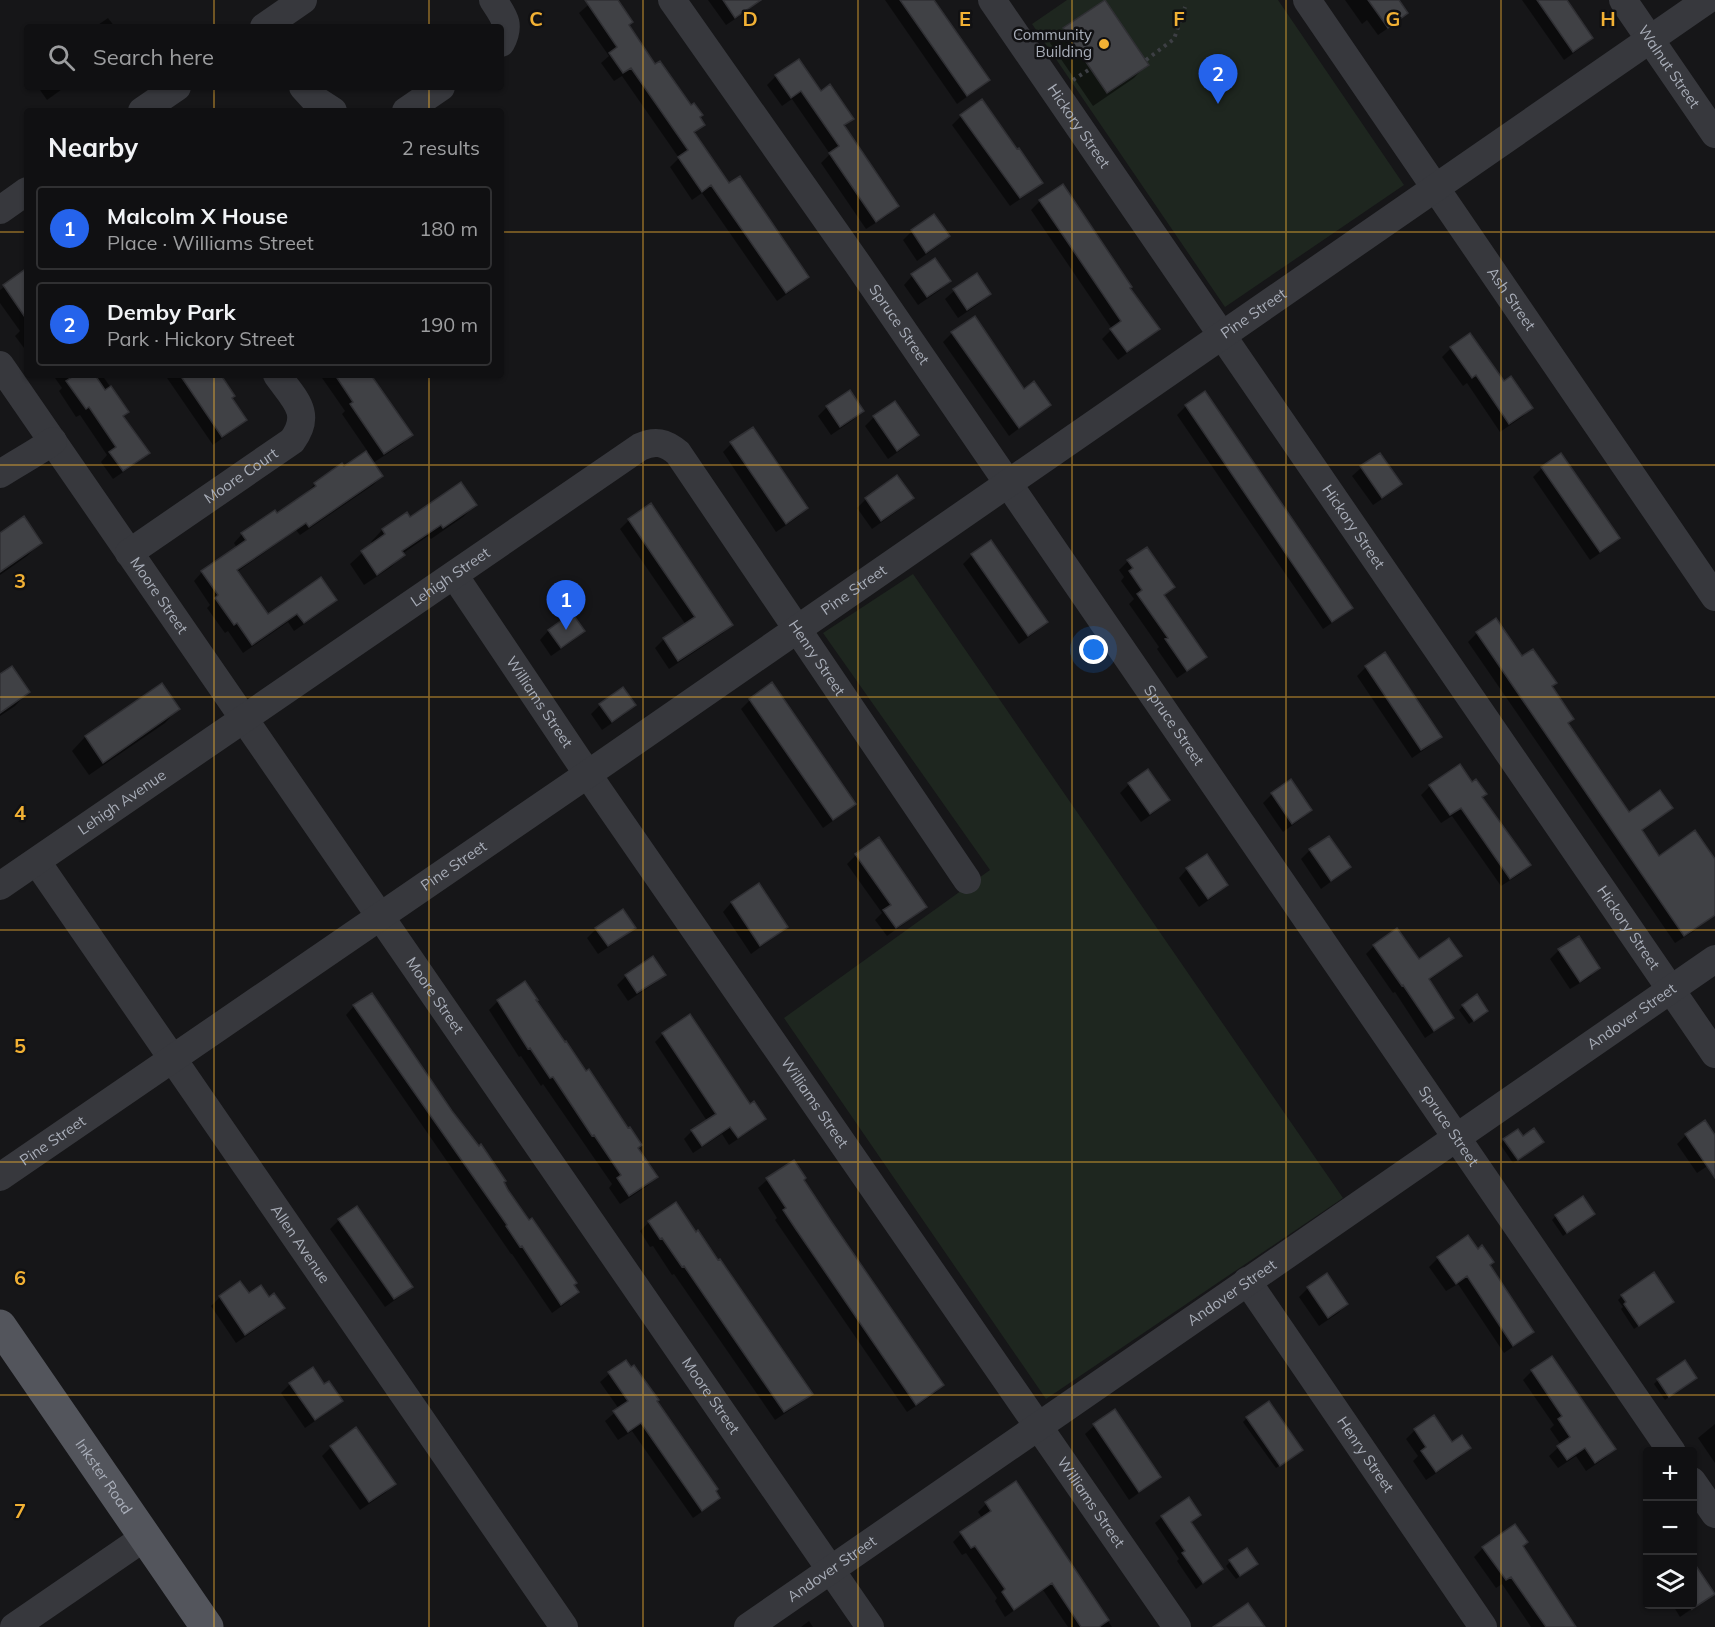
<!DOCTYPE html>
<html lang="en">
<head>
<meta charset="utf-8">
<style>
  :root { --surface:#101012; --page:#1e1e20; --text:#f1f3f6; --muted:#9c9d9f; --line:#303032; --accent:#2563eb }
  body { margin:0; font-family:Mulish,sans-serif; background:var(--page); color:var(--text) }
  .controls { position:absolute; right:18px; bottom:18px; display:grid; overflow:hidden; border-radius:6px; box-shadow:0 2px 4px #0004 }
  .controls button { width:54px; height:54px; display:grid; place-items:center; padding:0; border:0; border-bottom:2px solid var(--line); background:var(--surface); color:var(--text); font:30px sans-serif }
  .you { position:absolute; left:1094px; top:650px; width:21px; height:21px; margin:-15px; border:4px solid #fff; border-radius:50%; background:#1a73e8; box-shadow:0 0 0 9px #1a73e833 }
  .badge { display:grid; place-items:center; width:39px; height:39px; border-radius:50%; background:var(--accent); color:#fff; font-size:20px; font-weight:700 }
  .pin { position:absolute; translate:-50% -50px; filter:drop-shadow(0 2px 3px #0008) }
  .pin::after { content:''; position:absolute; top:32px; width:21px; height:18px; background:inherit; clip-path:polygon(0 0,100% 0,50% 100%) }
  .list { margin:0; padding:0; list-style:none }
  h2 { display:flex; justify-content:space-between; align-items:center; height:78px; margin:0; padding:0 24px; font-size:26px }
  h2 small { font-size:20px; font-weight:400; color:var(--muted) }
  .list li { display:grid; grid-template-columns:39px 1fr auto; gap:18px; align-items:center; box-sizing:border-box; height:84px; margin:0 12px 12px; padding:0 12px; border:2px solid var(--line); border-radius:6px }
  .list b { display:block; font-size:22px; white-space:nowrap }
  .list p { margin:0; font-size:20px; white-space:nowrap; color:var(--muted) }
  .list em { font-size:20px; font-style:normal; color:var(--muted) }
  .icon { flex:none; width:33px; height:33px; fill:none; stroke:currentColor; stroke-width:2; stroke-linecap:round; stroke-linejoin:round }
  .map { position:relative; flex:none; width:1715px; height:1627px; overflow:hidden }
  .search { position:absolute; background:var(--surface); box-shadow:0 2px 4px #0004; left:24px; top:24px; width:480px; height:66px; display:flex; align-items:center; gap:15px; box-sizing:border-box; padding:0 21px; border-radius:6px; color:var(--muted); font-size:22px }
  .panel { position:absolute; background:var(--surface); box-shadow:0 2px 4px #0004; left:24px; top:108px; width:480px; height:270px; border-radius:6px }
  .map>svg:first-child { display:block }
</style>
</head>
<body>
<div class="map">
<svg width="1715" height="1627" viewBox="0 0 1715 1627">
  <rect width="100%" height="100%" fill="#161618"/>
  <path fill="#1e261f" d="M1067,0H1278L1404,185L1225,307L1032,24Z
    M913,574L1343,1198L1046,1399L784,1018L990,870L823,633Z"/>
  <path fill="#0007" d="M594,0H617L627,26L655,66L703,125L694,134L729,185L807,277L798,286L777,301L702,193L692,200L670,167L679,158L622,76L614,81L601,63L609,56L579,13Z
    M708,0H755L756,2L747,11L726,25Z
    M885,0H932L988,80L979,88L957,104Z
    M1345,0H1397L1406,13L1397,22L1378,35L1367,20L1362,24Z
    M1522,0H1565L1591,38L1582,47L1564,60Z
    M1105,1L1147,64L1134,78L1093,106L1050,43L1064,29Z
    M108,18L115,27H95Z
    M776,76L820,93L852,118L844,127L897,206L888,215L866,229L821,163L830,154L792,99L782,106L767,85Z
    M38,87H65L47,100Z
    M982,101L1041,183L1032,191L1010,206L952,125L961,116Z
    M1062,186L1128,288L1158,329L1149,337L1118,360L1102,339L1112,329L1031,210L1040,201Z
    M934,216L948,236L939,245L917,261L903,240L912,231Z
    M27,270V352L15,336L20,331L0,303V290Z
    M976,275L989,294L980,303L958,318L945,299L954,291Z
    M912,276L949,281L940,290L918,305L904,285Z
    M952,333L1024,391L1049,404L1040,413L1009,436L943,342Z
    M1451,348L1531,408L1522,417L1500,432L1467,383L1463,386L1442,357Z
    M53,375H102L127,411L122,417L148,453L139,461L113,479L101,462L107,455L80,415L76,417L59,391L62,388Z
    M165,375H219L231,398L245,419L236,428L213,445Z
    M320,375H369L411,435L402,444L373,463L382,476L373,485L300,535L296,530L237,572L268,616L335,600L326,609L294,631L288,622L243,653L228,631L225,633L207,608L210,605L194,581L202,572L237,548L234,543L242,534L277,516L306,493L315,484L344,468L368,452L342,414L345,411Z
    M1204,393L1351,608L1342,616L1323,629L1177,415L1186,406Z
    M895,403L917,435L909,444L888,459L865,426L874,417Z
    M827,407L862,411L853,420L831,435L818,416Z
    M731,444L807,508L798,517L776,532L723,452Z
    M1361,468L1400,484L1391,493L1373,505L1352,476Z
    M1542,468L1618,538L1609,547L1590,560L1533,477Z
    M897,477L912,498L903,507L872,529L857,508L866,499Z
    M475,505L463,517L431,539L428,536L402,554L403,555L391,567L364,585L350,564L362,553L373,545L371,542L382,530L406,514L410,519Z
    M629,520L731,624L723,633L669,669L655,648L664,639L686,625L620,529Z
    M0,535L40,543L27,556L0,575Z
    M972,555L1046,622L1037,631L1019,644L963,564Z
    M1128,561L1173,587L1163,597L1205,657L1196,665L1177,678L1157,649L1159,647L1129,604L1134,599L1121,581L1124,577L1119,570Z
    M571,615L583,631L574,640L551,656L540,640L548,631Z
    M1477,633L1522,659L1551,687L1567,723L1628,814L1671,808L1662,816L1641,832L1658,858L1715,861V909L1694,931L1675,943L1468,642Z
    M1385,655L1440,737L1431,745L1412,758L1357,676L1366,667Z
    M0,676L28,692L15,706L0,716Z
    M161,685L178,709L165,723L89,775L72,751L85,737Z
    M772,685L854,803L845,812L823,828L741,709L750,700Z
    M623,689L634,705L625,714L602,730L591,714L600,705Z
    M1290,781L1310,810L1301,819L1283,832L1263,803L1272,794Z
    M1129,784L1168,800L1159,809L1141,822L1120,793Z
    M1430,786L1481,797L1529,865L1520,874L1501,886L1452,816L1441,823L1421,795Z
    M1329,838L1349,867L1340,875L1321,889L1301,859L1310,850Z
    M878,839L925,906L916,915L887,936L875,920L882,913L847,864L856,855Z
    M1187,869L1226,885L1217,894L1199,907L1179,878Z
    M758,885L786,927L777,935L751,954L723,912L731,903Z
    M634,928L625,936L598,954L587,938L596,929Z
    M1374,946L1418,961L1460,956L1452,964L1428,981L1452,1017L1444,1025L1425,1038L1395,992L1393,993L1366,954Z
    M1559,950L1598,968L1590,977L1570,989L1550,959Z
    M664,974L655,983L628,1001L617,985L626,976Z
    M535,1000L656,1177L647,1186L620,1204L609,1188L612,1184L543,1084L541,1086L521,1056L519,1057L489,1010L498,1001Z
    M354,1006L503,1183L577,1292L569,1301L552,1313L512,1254H511L346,1015Z
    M1463,1006L1483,1014L1469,1024L1459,1010Z
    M663,1034L749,1106L764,1119L756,1127L729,1145L722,1134L693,1153L684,1139L692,1131L707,1121L655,1042Z
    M1704,1122L1715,1138V1161L1697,1173L1677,1144L1686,1135Z
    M1523,1138L1538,1146L1513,1163L1500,1144L1504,1140Z
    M793,1162L802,1180L943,1385L934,1394L907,1412L775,1220L777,1218L758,1188L767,1180Z
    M676,1204L811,1393L802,1402L775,1420L674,1274L672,1275L653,1246L650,1247L640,1231L649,1222Z
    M1593,1214L1563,1236L1552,1220L1556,1216Z
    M339,1220L411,1286L402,1295L385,1307L330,1229Z
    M1468,1237L1532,1332L1523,1340L1504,1353L1458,1284L1446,1291L1429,1267L1438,1258Z
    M240,1283L248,1295L269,1299L283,1308L274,1317L236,1343L211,1306L220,1297Z
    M1308,1288L1347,1304L1338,1313L1319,1326L1299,1297Z
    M1622,1296L1672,1302L1634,1329L1621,1309L1623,1307L1618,1300Z
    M626,1362L655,1401L718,1497L710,1506L693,1518L632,1431L618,1440L605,1421L619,1409L600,1382L609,1374Z
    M1532,1371L1614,1449L1605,1458L1586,1471L1576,1456L1558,1468L1549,1456L1561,1445L1550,1429L1554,1425L1523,1380Z
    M1695,1378L1665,1400L1654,1384L1658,1380Z
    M290,1384L324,1386L341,1400L332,1409L305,1428L281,1393Z
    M1114,1411L1159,1476L1150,1485L1129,1500L1085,1434L1094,1426Z
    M1433,1417L1452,1444L1469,1448L1460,1457L1426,1480L1413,1461L1418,1456L1406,1439L1415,1430Z
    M1247,1418L1297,1454L1276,1468L1243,1422Z
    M1715,1424V1463L1698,1438Z
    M331,1447L394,1484L385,1493L360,1510L322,1456Z
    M1016,1483L1112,1627H1068L1043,1590L1005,1617L995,1601L997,1598L966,1553L962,1555L953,1542L961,1534L983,1519L978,1512L986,1504Z
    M1199,1515L1190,1523L1221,1569L1196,1589L1177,1561L1179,1559L1155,1523L1162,1517Z
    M1521,1547L1575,1627H1531L1502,1584L1496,1588L1474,1557L1483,1548Z
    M1230,1562L1252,1568L1236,1579L1226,1566Z
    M1713,1594L1680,1617L1672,1604H1692Z
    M809,1621L813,1627H801Z"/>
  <path fill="#404145" stroke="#303034" stroke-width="1.5" d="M585,0H618L633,22L629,25L655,64L660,61L691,105L694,103L703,115L700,117L705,125L694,132L729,183L740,176L809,277L786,293L711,185L702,192L678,157L688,150L631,68L623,73L609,53L617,47Z
    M723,0H761L735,18Z
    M900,0H934L990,80L967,96Z
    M1105,0L1149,65L1107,93L1063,28Z
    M1368,0H1399L1408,13L1388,28Z
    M1537,0H1567L1593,38L1573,52Z
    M799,59L821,91L830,84L854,119L844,125L899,206L876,222L829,153L839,146L801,91L791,98L775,75Z
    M982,99L1017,149L1019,148L1043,183L1020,198L960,115Z
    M1063,184L1132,287L1130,288L1160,329L1127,352L1110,329L1121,321L1039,200Z
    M934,214L950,236L926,253L911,230Z
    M935,258L951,281L927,297L911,274Z
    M27,268V320L3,285Z
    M977,273L991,294L967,310L953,289Z
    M975,316L1024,389L1034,381L1051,405L1019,428L951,332Z
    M1470,333L1504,381L1511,376L1533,408L1509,424L1476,375L1472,378L1450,347Z
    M75,375H95L105,390L111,386L129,412L123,416L150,453L123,471L109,452L116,447L89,407L86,409L66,381Z
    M180,375H221L235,396L232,398L247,420L222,437Z
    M335,375H371L413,435L384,454L350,404L353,402Z
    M850,390L864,411L840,427L826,406Z
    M1205,391L1353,608L1332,622L1185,405Z
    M895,401L919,435L897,451L873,416Z
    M753,427L808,508L786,524L730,442Z
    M366,451L383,476L309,527L306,523L237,570L268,614L321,577L337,600L304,623L297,614L252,645L237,623L234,625L215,598L218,595L201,571L246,540L241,533L275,510L277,513L316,486L314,483L342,463L344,466Z
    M1380,453L1402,484L1382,498L1360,466Z
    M1561,453L1620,538L1600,552L1541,467Z
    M897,475L914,498L881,521L865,498Z
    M461,482L477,505L443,528L441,525L402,551L405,555L377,575L361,551L385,534L382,529L407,512L410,517Z
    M651,503L733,625L678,661L663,638L695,617L628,519Z
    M24,516L42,543L0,572V533Z
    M991,540L1048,622L1028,636L971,554Z
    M1147,547L1175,587L1164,595L1207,657L1187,671L1165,639L1168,638L1137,594L1142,590L1129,571L1133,568L1127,560Z
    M572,613L585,631L561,648L548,630Z
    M1496,618L1522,656L1533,649L1557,683L1552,686L1574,719L1568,723L1629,812L1660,790L1673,808L1642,830L1659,856L1695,830L1715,859V915L1684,936L1476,632Z
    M1385,652L1442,737L1421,750L1365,666Z
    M12,666L30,692L0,713V674Z
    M772,682L856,804L833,820L749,699Z
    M162,683L180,709L103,763L85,736Z
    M623,687L636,705L612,722L599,704Z
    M1460,764L1472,782L1476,779L1487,794L1482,797L1531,865L1510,879L1461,808L1450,815L1429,785Z
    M1148,769L1170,800L1150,814L1128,783Z
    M1291,779L1312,810L1292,824L1271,793Z
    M1329,836L1351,867L1331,881L1309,849Z
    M879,837L927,907L896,928L883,910L891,905L855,854Z
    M1207,854L1228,885L1208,899L1186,868Z
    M759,883L788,927L760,946L731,902Z
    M623,909L636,928L608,946L595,928Z
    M1397,928L1419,959L1449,938L1462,956L1429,979L1454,1018L1434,1031L1403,985L1402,986L1373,945Z
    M1579,936L1600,968L1580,982L1558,949Z
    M653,956L666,975L637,993L625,975Z
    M525,981L538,1000H536L565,1042L566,1041L586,1071L589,1069L628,1128L630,1127L642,1145L638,1148L658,1177L629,1196L617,1178L621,1175L594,1135L592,1136L553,1077L550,1078L530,1048L528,1049L497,1000Z
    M372,993L452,1111L479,1146L481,1144L506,1181L504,1182L508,1190L529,1220L532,1218L577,1283L574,1285L579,1292L561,1305L522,1246L520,1247L506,1226L507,1225L353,1005Z
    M1477,994L1488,1011L1474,1021L1462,1005Z
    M690,1014L750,1104L754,1101L766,1119L738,1138L730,1127L702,1146L691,1130L716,1114L662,1033Z
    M1705,1120L1715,1135V1178L1685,1134Z
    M1534,1128L1544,1142L1518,1160L1503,1139L1518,1129L1523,1136Z
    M794,1160L806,1178L804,1180L831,1221L944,1385L916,1405L795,1228L783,1210L786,1208L766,1178Z
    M1583,1196L1595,1214L1567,1233L1555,1215Z
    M676,1202L696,1232L698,1230L718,1260L720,1259L813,1394L784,1412L684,1266L682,1267L662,1238L660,1239L648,1221Z
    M357,1206L413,1287L394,1299L338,1219Z
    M1468,1235L1478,1249L1482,1245L1494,1262L1490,1265L1534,1332L1513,1346L1467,1276L1456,1284L1437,1257Z
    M1654,1272L1674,1302L1639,1326L1624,1304L1626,1302L1621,1295Z
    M1327,1273L1348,1304L1328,1318L1307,1287Z
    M240,1281L249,1293L261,1285L269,1297L274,1293L285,1308L245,1335L219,1296Z
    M1552,1356L1616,1449L1595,1463L1585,1448L1567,1460L1557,1446L1570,1437L1558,1419L1562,1416L1531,1370Z
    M626,1360L631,1367L634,1365L643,1378L659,1400L657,1401L718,1489L716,1491L720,1498L702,1511L641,1423L628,1432L613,1411L628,1401L608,1372Z
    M1685,1360L1697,1378L1669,1397L1657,1379Z
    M313,1367L324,1384L329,1381L343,1401L315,1420L289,1383Z
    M1269,1401L1303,1450L1280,1466L1246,1417Z
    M1115,1409L1161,1477L1139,1492L1093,1424Z
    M1434,1415L1452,1442L1462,1435L1471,1448L1436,1472L1421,1451L1426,1447L1414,1429Z
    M356,1427L396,1484L369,1502L330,1446Z
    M1016,1481L1109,1620L1099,1627H1081L1052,1583L1014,1610L1002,1592L1005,1589L975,1546L971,1548L960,1532L991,1511L985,1502Z
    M1189,1497L1201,1515L1191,1522L1223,1569L1203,1583L1182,1553L1185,1551L1161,1516Z
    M1515,1524L1528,1542L1523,1546L1576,1627H1546L1511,1577L1506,1580L1482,1547Z
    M1247,1548L1258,1564L1240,1576L1229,1560Z
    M1692,1560L1715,1594L1692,1609Z
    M1248,1603L1265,1627H1213Z"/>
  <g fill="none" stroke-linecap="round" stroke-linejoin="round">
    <path stroke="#3d3f44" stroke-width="4" stroke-dasharray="3 4.5" stroke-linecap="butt" d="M1146,60L1174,39L1185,7
      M1073,80L1090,69"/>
    <g stroke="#37383d" stroke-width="28">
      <path d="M493,0C504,17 511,24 501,43"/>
      <path id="s1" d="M672,0L857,263L1672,1452"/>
      <path id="s2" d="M992,0L1715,1054"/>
      <path id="s3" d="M1307,0L1715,597"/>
      <path id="s4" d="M1623,0L1715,134"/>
      <path d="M264,27L303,0"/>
      <path d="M303,87L313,98L333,111"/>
      <path d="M142,111L177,87"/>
      <path d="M406,111L441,87"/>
      <path d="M0,210L27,191"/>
      <path id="s5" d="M0,365L870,1627"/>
      <path d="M0,474C17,463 36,453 53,441"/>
      <path id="s6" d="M129,553L292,441C313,413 294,399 277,375"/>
      <path id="s7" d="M454,575L599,791L1177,1627"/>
      <path id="s8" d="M37,862L564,1627"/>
      <path id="s9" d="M0,886L640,447C655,440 665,442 678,453L967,880"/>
      <path id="s10" d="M0,1177L588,774L1707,0"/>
      <path id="s11" d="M1247,1281L1483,1627"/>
      <path d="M1692,1481L1715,1514"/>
      <path d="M14,1627L145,1537"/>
      <path id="s12" d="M748,1627L1715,959"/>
    </g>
    <path stroke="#53555c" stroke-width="33" id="s13" d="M0,1326L207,1627"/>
  </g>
  <path fill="none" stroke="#f2b134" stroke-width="1.5" stroke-opacity="0.55" d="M214,0V27M429,0V27M643,0V1627M858,0V1627M1072,0V1627M1286,0V1627M1501,0V1627M214,87V111M429,87V111M0,232H27M501,232H1715M214,375V1627M429,375V1627M0,465H1715M0,697H1715M0,930H1715M0,1162H1715M0,1395H1715"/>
  <circle fill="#f2b134" stroke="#111113" stroke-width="2" cx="1104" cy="44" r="6"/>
  <g text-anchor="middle" stroke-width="5" stroke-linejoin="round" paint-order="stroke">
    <g font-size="15" fill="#a8adb8" stroke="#111113" text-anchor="end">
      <text x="1092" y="40">Community<tspan x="1092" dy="17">Building</tspan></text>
    </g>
    <g font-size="15" fill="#a8adb8" stroke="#111113">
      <text dy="5" stroke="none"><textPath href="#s4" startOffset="81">Walnut Street</textPath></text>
      <text dy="5" stroke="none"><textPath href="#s2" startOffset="153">Hickory Street</textPath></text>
      <text dy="5" stroke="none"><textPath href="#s3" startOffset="362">Ash Street</textPath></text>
      <text dy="5" stroke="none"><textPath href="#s10" startOffset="1522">Pine Street</textPath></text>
      <text dy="5" stroke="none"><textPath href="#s1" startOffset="396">Spruce Street</textPath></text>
      <text dy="5" stroke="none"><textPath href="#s6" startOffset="136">Moore Court</textPath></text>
      <text dy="5" stroke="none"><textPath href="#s2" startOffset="639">Hickory Street</textPath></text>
      <text dy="5" stroke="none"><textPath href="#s9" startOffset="546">Lehigh Street</textPath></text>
      <text dy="5" stroke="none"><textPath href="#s10" startOffset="1036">Pine Street</textPath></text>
      <text dy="5" stroke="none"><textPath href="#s5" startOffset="280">Moore Street</textPath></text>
      <text dy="5" stroke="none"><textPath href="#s9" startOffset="1065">Henry Street</textPath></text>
      <text dy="5" stroke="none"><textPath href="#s7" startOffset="153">Williams Street</textPath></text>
      <text dy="5" stroke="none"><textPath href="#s1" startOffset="882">Spruce Street</textPath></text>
      <text dy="5" stroke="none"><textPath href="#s9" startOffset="148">Lehigh Avenue</textPath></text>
      <text dy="5" stroke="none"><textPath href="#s10" startOffset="550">Pine Street</textPath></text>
      <text dy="5" stroke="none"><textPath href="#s2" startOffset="1125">Hickory Street</textPath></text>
      <text dy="5" stroke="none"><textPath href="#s5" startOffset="766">Moore Street</textPath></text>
      <text dy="5" stroke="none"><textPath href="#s12" startOffset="1074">Andover Street</textPath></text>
      <text dy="5" stroke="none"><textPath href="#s7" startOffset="639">Williams Street</textPath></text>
      <text dy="5" stroke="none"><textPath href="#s1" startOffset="1368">Spruce Street</textPath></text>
      <text dy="5" stroke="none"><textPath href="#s10" startOffset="64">Pine Street</textPath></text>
      <text dy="5" stroke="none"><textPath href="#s8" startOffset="464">Allen Avenue</textPath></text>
      <text dy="5" stroke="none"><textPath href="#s12" startOffset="588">Andover Street</textPath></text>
      <text dy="5" stroke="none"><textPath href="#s5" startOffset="1252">Moore Street</textPath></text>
      <text dy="5" stroke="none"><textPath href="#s11" startOffset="210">Henry Street</textPath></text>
      <text dy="5" stroke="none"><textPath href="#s13" startOffset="183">Inkster Road</textPath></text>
      <text dy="5" stroke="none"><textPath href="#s7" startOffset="1125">Williams Street</textPath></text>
      <text dy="5" stroke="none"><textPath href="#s12" startOffset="102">Andover Street</textPath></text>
    </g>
  </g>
  <g font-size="20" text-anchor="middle" font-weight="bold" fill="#f2b134" stroke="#111113" stroke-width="5" stroke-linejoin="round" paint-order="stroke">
    <text x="536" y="26">C</text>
    <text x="750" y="26">D</text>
    <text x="965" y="26">E</text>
    <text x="1179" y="26">F</text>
    <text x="1393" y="26">G</text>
    <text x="1608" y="26">H</text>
    <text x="20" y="588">3</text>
    <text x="20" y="820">4</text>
    <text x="20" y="1053">5</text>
    <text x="20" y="1285">6</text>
    <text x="20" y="1518">7</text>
  </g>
</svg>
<div class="controls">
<button>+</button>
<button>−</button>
<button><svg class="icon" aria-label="layers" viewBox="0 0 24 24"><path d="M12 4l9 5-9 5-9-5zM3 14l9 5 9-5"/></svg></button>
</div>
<div class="you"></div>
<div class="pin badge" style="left:566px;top:630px">1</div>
<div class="pin badge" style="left:1218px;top:104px">2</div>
<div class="search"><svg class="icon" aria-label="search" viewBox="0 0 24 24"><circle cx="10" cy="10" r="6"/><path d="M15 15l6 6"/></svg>Search here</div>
<section class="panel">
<h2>Nearby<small>2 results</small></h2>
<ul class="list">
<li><span class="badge">1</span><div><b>Malcolm X House</b><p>Place · Williams Street</p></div><em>180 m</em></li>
<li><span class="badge">2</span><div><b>Demby Park</b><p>Park · Hickory Street</p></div><em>190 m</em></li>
</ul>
</section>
</div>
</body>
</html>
